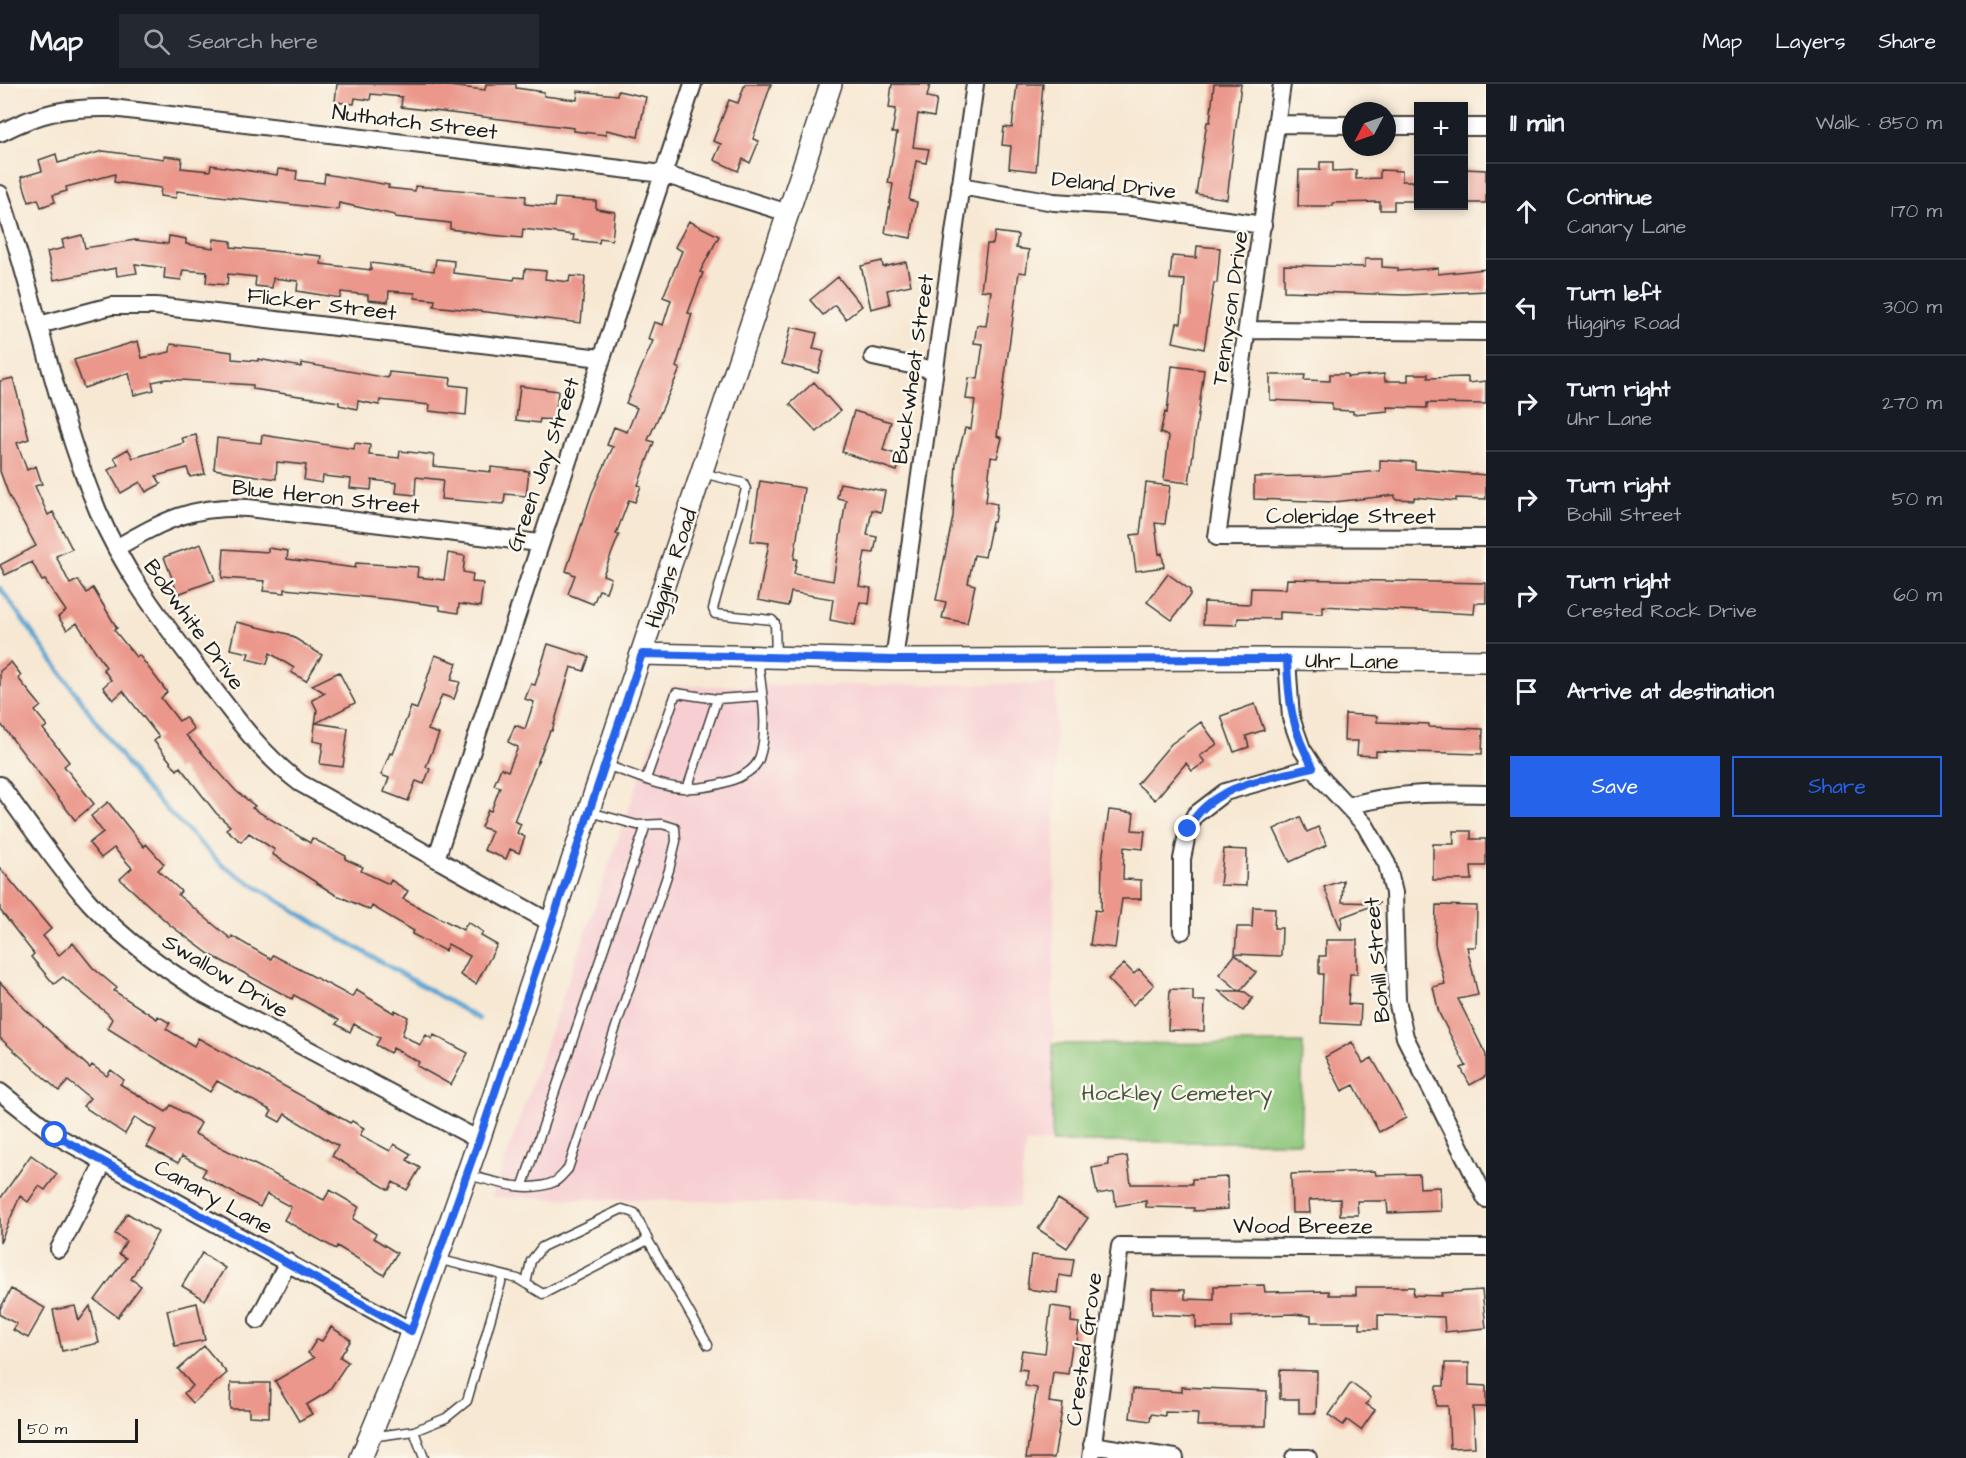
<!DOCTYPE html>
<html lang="en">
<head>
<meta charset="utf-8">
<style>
  :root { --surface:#171b24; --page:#242831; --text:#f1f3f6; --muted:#9ea1a6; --line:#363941; --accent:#2563eb }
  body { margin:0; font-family:"Architects Daughter",sans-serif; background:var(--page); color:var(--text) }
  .controls { position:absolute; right:18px; top:18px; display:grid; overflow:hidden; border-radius:0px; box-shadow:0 3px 9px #0003 }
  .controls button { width:54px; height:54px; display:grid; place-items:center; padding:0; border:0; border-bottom:2px solid var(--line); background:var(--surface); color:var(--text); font:30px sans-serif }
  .compass { position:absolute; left:1342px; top:18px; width:54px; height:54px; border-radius:50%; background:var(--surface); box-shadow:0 3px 9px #0003; rotate:229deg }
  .scale { position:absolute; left:18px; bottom:15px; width:120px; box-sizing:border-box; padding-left:6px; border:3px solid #1c1c1c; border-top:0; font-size:16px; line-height:21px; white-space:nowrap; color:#1c1c1c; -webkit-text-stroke:4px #fbf7ec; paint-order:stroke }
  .stop { position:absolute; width:18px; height:18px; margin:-14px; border:4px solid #2563eb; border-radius:50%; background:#fff }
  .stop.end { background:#2563eb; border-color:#fff; box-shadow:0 2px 6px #0008 }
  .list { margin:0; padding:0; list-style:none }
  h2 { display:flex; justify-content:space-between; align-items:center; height:78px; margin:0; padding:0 24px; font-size:26px }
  h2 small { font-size:20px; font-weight:400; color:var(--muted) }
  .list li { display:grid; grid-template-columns:39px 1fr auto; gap:18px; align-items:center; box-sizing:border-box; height:96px; padding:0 24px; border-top:2px solid var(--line) }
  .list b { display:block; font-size:22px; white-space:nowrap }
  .list p { margin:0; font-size:20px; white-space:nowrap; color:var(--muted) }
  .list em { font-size:20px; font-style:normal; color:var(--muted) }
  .actions { display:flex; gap:12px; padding:18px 24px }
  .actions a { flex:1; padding:14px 0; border:2px solid var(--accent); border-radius:0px; text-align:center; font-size:21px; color:var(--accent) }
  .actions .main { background:var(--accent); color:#fff }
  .icon { flex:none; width:33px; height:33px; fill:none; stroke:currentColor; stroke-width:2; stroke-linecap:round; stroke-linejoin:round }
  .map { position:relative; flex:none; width:1486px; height:1374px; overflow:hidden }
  header { display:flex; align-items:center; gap:36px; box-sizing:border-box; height:84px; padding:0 30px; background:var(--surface); border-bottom:2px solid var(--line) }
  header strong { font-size:28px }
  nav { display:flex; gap:33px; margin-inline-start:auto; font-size:21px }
  .search { width:420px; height:54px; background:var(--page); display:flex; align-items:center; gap:15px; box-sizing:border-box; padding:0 21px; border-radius:0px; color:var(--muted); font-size:22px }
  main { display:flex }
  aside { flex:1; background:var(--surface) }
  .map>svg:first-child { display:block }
</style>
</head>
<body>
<header>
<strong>Map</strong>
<div class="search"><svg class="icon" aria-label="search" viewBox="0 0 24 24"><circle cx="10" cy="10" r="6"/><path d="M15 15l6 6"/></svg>Search here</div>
<nav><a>Map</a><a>Layers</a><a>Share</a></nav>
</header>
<main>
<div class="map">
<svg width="1486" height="1374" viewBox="0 0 1486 1374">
  <rect width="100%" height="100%" fill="#fbf7ec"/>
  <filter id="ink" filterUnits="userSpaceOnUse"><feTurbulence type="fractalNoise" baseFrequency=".0167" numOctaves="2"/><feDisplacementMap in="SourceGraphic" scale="12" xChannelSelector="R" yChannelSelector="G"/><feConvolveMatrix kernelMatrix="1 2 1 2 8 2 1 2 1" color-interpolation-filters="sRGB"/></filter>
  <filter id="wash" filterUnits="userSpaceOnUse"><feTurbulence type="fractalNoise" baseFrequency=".008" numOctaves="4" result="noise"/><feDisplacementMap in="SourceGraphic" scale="24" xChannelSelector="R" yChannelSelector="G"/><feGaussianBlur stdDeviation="1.35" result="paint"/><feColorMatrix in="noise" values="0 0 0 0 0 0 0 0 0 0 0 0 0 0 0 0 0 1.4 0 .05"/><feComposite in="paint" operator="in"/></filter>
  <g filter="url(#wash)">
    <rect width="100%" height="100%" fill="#f7e8d3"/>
    <path fill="#f7cfd3" d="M1056,600L1052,1058L1025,1060L1019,1123L492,1113L672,602Z"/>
    <path fill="#8cc67a" stroke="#54714b" stroke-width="1.5" d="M1303,959L1300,1058H1052L1053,960Z"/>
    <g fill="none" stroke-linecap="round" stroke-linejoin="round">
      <path stroke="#5aa4d1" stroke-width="4.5" d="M0,504L142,701L222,781L311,837L479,935"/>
    </g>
    <g id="blocks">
      <path fill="#eb978b" d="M337,0H430L485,6L486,0H516V4L544,8V12L577,16L578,7L617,11L618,7L646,13L638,53L606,46V51L574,47V44L401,23L402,13L371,10L370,16L355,14L354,20L335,18Z
        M745,0H771L753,55L759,57L750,79L743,75L738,87L714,76L721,60L713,57L729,16L738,19Z
        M892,0H930L927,13L937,15L934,33L918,30L913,63L929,65L926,79L916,77L909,116L917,118L911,154L885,149L893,100L888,99L897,49H892L896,25L889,24Z
        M1017,0H1043L1036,87L1009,84L1011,62L1002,61L1004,43L1012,44Z
        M1214,0H1241L1227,115L1196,110L1207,38H1210Z
        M103,67L164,75V72L182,74L181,84L210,87L211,81L277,91L278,85L297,87L296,96L324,99L325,90L389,101L388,104L415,107V102L526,112L525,120L554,123L555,114L596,117V125L615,128L612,156L600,154L599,159L573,156L574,151L523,145L522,154L491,151L450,145V139L395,133V131L339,119L338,126L177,107L176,114L160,112L161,104L114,98L115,90L66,103L67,107L53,111L55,118L41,123L38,115L29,118L21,93L42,87L39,76L56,70L58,79Z
        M1320,78H1333V87L1356,86V95L1380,94V86L1402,87V97H1413V117H1394V126H1380V118L1333,119V122H1298L1299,86H1320Z
        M1464,85L1486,86V119H1464Z
        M689,137L719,152L700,188L703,189L688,229L692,230L676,283L680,285L648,356L654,358L638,401L641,402L635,418L629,416L616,450L619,451L603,491L611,494L606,508L599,506L593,520L568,510L575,491L566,487L592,409L613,363L607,361L614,343L627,348L637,324L626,319L653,257L648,255L654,238L663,241L671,216L663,213L682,167L675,163Z
        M995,148L1018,151L1016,164L1029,166L1026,189L1019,188L997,352L1002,354L997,374L991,373L986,418L997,420L994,438H992L985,473L974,471L968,499L975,501L967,539L942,534L946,518L936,516L953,433L956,379L965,344L971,345L975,316L966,315L969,294L978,295L983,260L974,259L977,241L986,242L991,207L981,206L987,160H993Z
        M82,151L85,164L135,156L168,160L169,152L186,155V160L213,164L214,155L231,157V163L322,172L321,180L371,186V179L434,187L436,175L454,177L453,189L514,196L515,193L524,194L525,185L546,187L545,195L569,198L570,192L585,193L581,239L434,222L435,216L415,214V209L389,207L388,218L368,216V211L341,208L340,214L297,207L298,197L273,194L272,204L255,202L256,193L228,190L227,201L206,199L207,188L183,186L181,196L164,194L165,184L135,180L137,189L117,192L116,184L54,196L47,168L64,164L62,156Z
        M1197,162L1220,164L1217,199H1214L1204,265L1173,258L1177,239H1181L1185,196L1170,195L1172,172L1196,174Z
        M1365,175H1382V183L1398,184V187L1438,184V190L1486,185V207L1405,211L1284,207V181L1365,183Z
        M882,177L883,183L906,178L911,201L887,206L890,220L871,225L861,182Z
        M838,193L862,222L846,235L835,221L823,231L810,216Z
        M791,243L817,249L813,265L824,267L818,289L782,280Z
        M138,257L142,274L170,268L171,260L232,268V275L258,277V275L301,283L302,279L388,294L389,288L451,294L450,301L468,303L466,331L429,327L430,321L380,316L379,321L358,317L357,325L339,321V318L253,305V301L167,295L152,298L154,306L134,311L129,289L84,304L74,276Z
        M1172,282L1204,286L1189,399L1164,396L1169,352L1160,349L1165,328L1167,329Z
        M1330,290H1347V293L1384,290L1385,297H1408V290H1428V294L1468,293V299L1486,297V320L1427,319V324L1387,323L1388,327L1353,330V327L1332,326V319L1270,316V291H1305L1304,296L1330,297Z
        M13,294L29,355L17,359L27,386L36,382L42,400L35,402L48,431L53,428L72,465L56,472L70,500L78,496L87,509L93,504L117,544L114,546L136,573L139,571L167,608L161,614L179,637L185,633L194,645L186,651L236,707L255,722L252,724L310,759L312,754L346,772L345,775L363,783L361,787L389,800L391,796L408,807L403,815L463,846L468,838L483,848L481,852L497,861L476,900L460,891L470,872L448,860L445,867L412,850L414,847L372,822L370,826L334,810L272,770L275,766L249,749L241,758L226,745L230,742L216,729L180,683L177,686L154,657L159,653L123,607L113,616L103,603L111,596L103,585L106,583L77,539L67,546L58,533L66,527L45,496L42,497L32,478L5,491L0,481L36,462L9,412L0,387V297Z
        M814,298L840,327L817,348L790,320Z
        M520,302L558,307L555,336L540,335L539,339L516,336Z
        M854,327L891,338L883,366L902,372L897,387L842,368Z
        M196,351L205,390L190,393L187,384L156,392L161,400L146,408L140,398L121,409L108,386L118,381L114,373L128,365L133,374L184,359L182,354Z
        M262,351L354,365L355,359L370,361L369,371L399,374L400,367L434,371L433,382L491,388V383L529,387L526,412L505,410L504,420L441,415L443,396L416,393L415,411L396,409L397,399L372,396L371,406L350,404L351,395L323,392L322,399L304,396L306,381L277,378L276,395L214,385L217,354L261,359Z
        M1380,376L1415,378V385L1486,391V415L1456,414V417L1414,413V416L1395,415V411L1334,418L1254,415V393L1324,392L1380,387Z
        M760,397L804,404L794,475H797L794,490L833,497L846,416L837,414L840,399L885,407L881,428L872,426L867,451L877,453L874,469L865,468L859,502L871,504L869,520L860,518L855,541L830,536L833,515L791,508L788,522L758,516L769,459L751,457Z
        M1146,399L1170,402L1165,440L1155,439L1159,470L1162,469L1164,483L1136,487L1131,451L1140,450Z
        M201,460L215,496L178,510L164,473Z
        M268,464L288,467L287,475L355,484L356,479L418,483L417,493L444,496L448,469L465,472L463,488L473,490L472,498L483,499L480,523L459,520L458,529L440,526V522L396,516L285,505V509L263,507L265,497L222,494L224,465L268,468Z
        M1168,490L1190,506V511L1172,536L1147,518Z
        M1287,495L1486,499V519H1475L1474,530L1323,522V530L1280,528V535L1238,534L1237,541L1203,540L1204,518L1250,520L1251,504L1286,505Z
        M236,538L288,550L322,571L306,597L291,588L294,584L270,569L267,580L247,575L249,569L230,565Z
        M548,560L589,573L584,587L571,583L552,647H550L514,737L521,740L517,749L525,753L519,769L510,765L506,775L484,766L492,747L481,743L488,726L491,727L500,703L494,701L501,684L508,687L518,663L508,658L515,641L525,645L534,618L525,615L531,600L535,601Z
        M435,571L457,579L451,596L460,598L454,615L442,611L428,646L439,650L426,683L430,685L424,700L416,697L408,717L384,708L389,694L381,691L390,669L393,670L411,623L417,625Z
        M11,578L21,591L18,594L41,622L35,627L47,642L43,645L69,678L64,682L94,720L75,736L0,639V587Z
        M339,588L355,619L316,639L348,644L343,683L320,680L323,659L313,657L317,626L312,616L325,609L312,601Z
        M1255,620L1264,646L1246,652L1249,663L1234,668L1221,632Z
        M1345,630L1377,632V638L1429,640V643L1483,645L1482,670L1376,667V672L1357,671L1358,657H1344Z
        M1201,638L1217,660L1200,672L1205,678L1192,687L1186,679L1155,716L1137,700L1171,660Z
        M108,718L144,763L146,760L164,780L158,786L181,807L178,811L231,855L232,852L271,875L273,871L352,913L356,906L394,929L395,926L408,933L402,951L420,961L426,951L432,955L434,951L468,969L451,1001L417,982L419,978L393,964L390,969L376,961L380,954L354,940L350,948L336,940L339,936L294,911L292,915L209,870L170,841L120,795L132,784L114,764L101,774L89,759L103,748L91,732Z
        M1109,726L1134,729L1132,746L1145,747L1143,765L1124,763L1123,795L1141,796V815H1122L1115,864L1090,861L1095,826L1101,827L1102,777Z
        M1300,733L1307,748L1318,743L1327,761L1290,778L1274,745Z
        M1453,747H1471V755H1486V782H1471L1472,796H1433V760H1454Z
        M1224,765L1247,766L1246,802L1220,801Z
        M0,784L51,845L43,852L59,871L73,859L93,884L117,904L114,907L157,935L158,932L170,939L166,945L194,962L198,954L350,1039L352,1037L364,1044L360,1051L390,1067L394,1060L411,1070L407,1076L420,1084L407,1106L393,1098L389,1106L332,1072L338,1062L285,1030L280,1038L269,1032L272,1027L217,997L210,1008L107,944L112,935L108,930L63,893L54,900L31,873L34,870L0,826Z
        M1343,796L1342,818L1380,819L1342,833L1341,846L1324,803Z
        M1436,821L1477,822L1476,863H1467L1478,911L1458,915L1486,971V992L1470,1001L1461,984L1466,982L1439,929L1433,903L1445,900L1435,860Z
        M1253,823L1275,824L1274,844H1282L1281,872L1235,870L1237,843H1252Z
        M1326,856H1357V890H1350L1348,920L1361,921L1360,941L1321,939L1323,890H1319V872H1326Z
        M1235,871L1256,888L1240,907L1245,908L1253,914L1243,927L1219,907H1239L1219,890Z
        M1124,880L1134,890L1139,885L1154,901L1133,921L1108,895Z
        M0,898L24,924L90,984L92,981L107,992L111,986L124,996L120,1000L166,1028L171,1021L201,1039L195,1050L324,1116L330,1106L359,1123L353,1135L376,1150L373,1154L397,1169L384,1191L337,1162L336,1165L284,1136L291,1123L267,1110L260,1123L202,1092L206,1085L182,1072L178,1079L147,1063L156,1046L135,1033L125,1050L83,1022L90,1014L68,997L59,1007L0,954Z
        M1170,905L1193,906V917H1205L1204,947L1168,946Z
        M1352,958L1363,979L1372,974L1406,1034L1379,1048L1354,1001L1342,1007L1325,973Z
        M31,1071L57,1090L45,1106L39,1102L28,1118L20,1112L0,1159V1115Z
        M1127,1072L1131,1100H1192V1095L1227,1093L1228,1125L1194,1127V1124L1146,1123V1117L1116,1122L1114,1107L1097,1110L1092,1084L1109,1081L1108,1075Z
        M1375,1087L1376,1091L1419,1090L1420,1104L1440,1103L1441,1127L1388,1129L1387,1117H1357L1358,1131H1340V1115L1309,1116L1310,1129H1292L1291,1090Z
        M1058,1115L1088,1134L1067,1164L1038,1145Z
        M127,1129L158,1148L131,1195L141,1202L118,1233L95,1216L126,1174L119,1170L126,1157L115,1150Z
        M202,1169L225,1184L205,1216L182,1202Z
        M1031,1171L1074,1175L1071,1193L1059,1191L1057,1209L1027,1205Z
        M1264,1201L1265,1208L1329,1207V1211H1356V1203H1414L1413,1211L1442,1212L1441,1209L1482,1206L1486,1244L1445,1248L1444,1233L1378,1231V1245H1360V1238H1311V1232L1294,1230L1232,1232V1244H1196V1232L1152,1230V1205L1185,1206V1215L1214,1216V1202Z
        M11,1205L45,1224L28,1254L13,1246L17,1240L0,1231V1225Z
        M197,1219L205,1256L175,1262L167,1226Z
        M75,1222L79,1237L90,1222L99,1259L62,1267L53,1226Z
        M1051,1222L1072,1225L1071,1238L1079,1239L1077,1261H1072L1068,1290L1053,1288L1049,1318L1063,1320L1054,1374H1026L1037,1304L1025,1302L1027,1286L1019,1285L1022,1266L1045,1269Z
        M331,1243L351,1256L340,1273L348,1278L328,1308L306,1321L312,1330L299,1337L275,1297L314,1274L308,1269L317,1255L322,1257Z
        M204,1262L227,1289L193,1319L184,1309L193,1302L178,1285Z
        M1445,1279H1469V1301L1486,1302V1323H1473L1475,1363L1450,1364L1448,1322H1436V1302H1444Z
        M1280,1286L1317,1287L1316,1329H1299V1315H1280Z
        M231,1299H270L269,1333L249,1332V1325H230Z
        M1351,1299L1371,1314L1366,1320L1375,1326L1361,1346L1347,1336L1343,1341L1329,1331Z
        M1182,1303L1267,1307L1266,1342H1197L1198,1329L1165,1328V1332L1151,1330L1150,1337L1130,1334L1133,1305L1182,1308Z"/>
    </g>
  </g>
  <g filter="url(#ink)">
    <use href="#blocks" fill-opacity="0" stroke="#3d3b37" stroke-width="1.5"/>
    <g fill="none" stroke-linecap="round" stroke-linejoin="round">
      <g stroke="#3d3b37" stroke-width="11">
        <path id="service" d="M702,389L743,399L746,405L713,525L715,530L772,536L775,539L776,573
          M717,615L761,612
          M606,681C654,698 679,714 730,697C740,694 755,686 759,675C770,644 761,606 758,574
          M646,695L676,609L717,615L687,705
          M468,1091C493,1097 528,1110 554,1098C559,1096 564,1089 568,1085L669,786L676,757L675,744L662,740L637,741L590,728
          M523,1101L646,741
          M437,1175L518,1195L543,1210L648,1156L708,1261
          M526,1200L531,1177L542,1163L622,1125L635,1129L648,1156
          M414,1347L424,1374
          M370,1353L414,1347L446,1334L467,1317L503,1192"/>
      </g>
      <g stroke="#3d3b37" stroke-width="20">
        <path id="minor" d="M1282,0L1217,453L1486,454
          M1277,40L1351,41
          M1387,42H1418
          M1464,43H1486
          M0,49C41,28 67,23 112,24L663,90L788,129
          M960,102L1054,118L1133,123L1263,141
          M0,110C36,214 55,325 98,427C123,487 164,539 203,591C233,630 260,669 300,699L553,840
          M39,241L111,222H156L601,274
          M1249,246L1486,248
          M873,273L934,286
          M116,464C165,436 190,422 248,424L539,459
          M1287,575L1291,634L1302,665L1321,694L1365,741L1387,780L1394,809L1397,916L1405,953L1486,1115
          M894,576L975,0
          M0,701C29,740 57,782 90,819C124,856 164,884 206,911L479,1056
          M1348,722C1396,708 1437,709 1486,710
          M436,775L693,0
          M1182,847V775L1188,745L1195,731L1225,708L1313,683
          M0,1008L55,1051L411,1247
          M59,1165L104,1078
          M258,1236L288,1178
          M1092,1361L1175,1374
          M1091,1374L1120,1162L1486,1164
          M1294,1374H1308"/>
      </g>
      <g stroke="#3d3b37" stroke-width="24">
        <path id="tertiary" d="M642,570L894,576L1287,575L1486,577
          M361,1374L400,1280L479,1056L831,0"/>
      </g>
      <use href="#service" stroke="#fff" stroke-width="8"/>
      <use href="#minor" stroke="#fff" stroke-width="16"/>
      <use href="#tertiary" stroke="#fff" stroke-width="21"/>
    </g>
  </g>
  <g fill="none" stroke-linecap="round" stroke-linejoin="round" filter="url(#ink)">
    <path stroke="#2563eb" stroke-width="8" d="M55,1051L411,1247L479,1056L642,570L894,576L1287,575C1288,615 1292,648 1313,683C1269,695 1210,700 1188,745"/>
  </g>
  <g text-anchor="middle" stroke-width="5" stroke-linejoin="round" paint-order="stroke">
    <g font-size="22" fill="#1c1c1c" stroke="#fbf7ec">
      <text transform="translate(415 37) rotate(7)" y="8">Nuthatch Street</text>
      <text transform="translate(1114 100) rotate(6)" y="8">Deland Drive</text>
      <text transform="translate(322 219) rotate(7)" y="8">Flicker Street</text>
      <text transform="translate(1229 224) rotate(-82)" y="8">Tennyson Drive</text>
      <text transform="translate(912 285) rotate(-82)" y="8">Buckwheat Street</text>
      <text transform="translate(542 380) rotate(-71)" y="8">Green Jay Street</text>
      <text transform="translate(326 412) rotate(6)" y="8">Blue Heron Street</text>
      <text x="1351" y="439">Coleridge Street</text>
      <text transform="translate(670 484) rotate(-72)" y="8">Higgins Road</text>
      <text transform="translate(195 540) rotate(54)" y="8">Bobwhite Drive</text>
      <text transform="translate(1352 576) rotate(1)" y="8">Uhr Lane</text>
      <text transform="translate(1376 876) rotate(-95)" y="8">Bohill Street</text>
      <text transform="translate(226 891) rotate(31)" y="8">Swallow Drive</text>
      <text transform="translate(214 1112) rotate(29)" y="8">Canary Lane</text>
      <text x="1303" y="1149">Wood Breeze</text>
      <text transform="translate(1083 1265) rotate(-82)" y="8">Crested Grove</text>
    </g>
    <g font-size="22" fill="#43583d" stroke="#fbf7ec">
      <text x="1177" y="1016">Hockley Cemetery</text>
    </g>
  </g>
</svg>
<div class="controls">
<button>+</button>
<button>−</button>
</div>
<svg class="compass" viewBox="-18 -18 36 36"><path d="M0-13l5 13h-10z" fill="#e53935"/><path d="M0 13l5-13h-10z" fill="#9ea1a6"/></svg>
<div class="scale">50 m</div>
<div class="stop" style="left:55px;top:1051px"></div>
<div class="stop end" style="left:1188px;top:745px"></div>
</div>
<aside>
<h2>11 min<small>Walk · 850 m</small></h2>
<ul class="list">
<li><svg class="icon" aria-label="ahead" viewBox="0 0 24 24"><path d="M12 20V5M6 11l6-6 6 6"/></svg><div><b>Continue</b><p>Canary Lane</p></div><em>170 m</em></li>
<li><svg class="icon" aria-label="left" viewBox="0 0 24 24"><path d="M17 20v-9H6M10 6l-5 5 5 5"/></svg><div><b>Turn left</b><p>Higgins Road</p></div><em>300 m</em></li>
<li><svg class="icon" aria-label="right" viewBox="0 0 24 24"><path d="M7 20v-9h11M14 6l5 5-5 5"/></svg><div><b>Turn right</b><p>Uhr Lane</p></div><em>270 m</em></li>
<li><svg class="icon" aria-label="right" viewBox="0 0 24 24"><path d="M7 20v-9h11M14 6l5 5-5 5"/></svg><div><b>Turn right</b><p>Bohill Street</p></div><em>50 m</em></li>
<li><svg class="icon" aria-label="right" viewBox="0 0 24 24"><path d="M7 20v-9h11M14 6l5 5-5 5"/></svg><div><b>Turn right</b><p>Crested Rock Drive</p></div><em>60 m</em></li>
<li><svg class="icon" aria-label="arrive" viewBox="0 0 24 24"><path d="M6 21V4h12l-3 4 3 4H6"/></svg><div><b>Arrive at destination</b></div></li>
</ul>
<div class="actions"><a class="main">Save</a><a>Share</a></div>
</aside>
</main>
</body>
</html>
